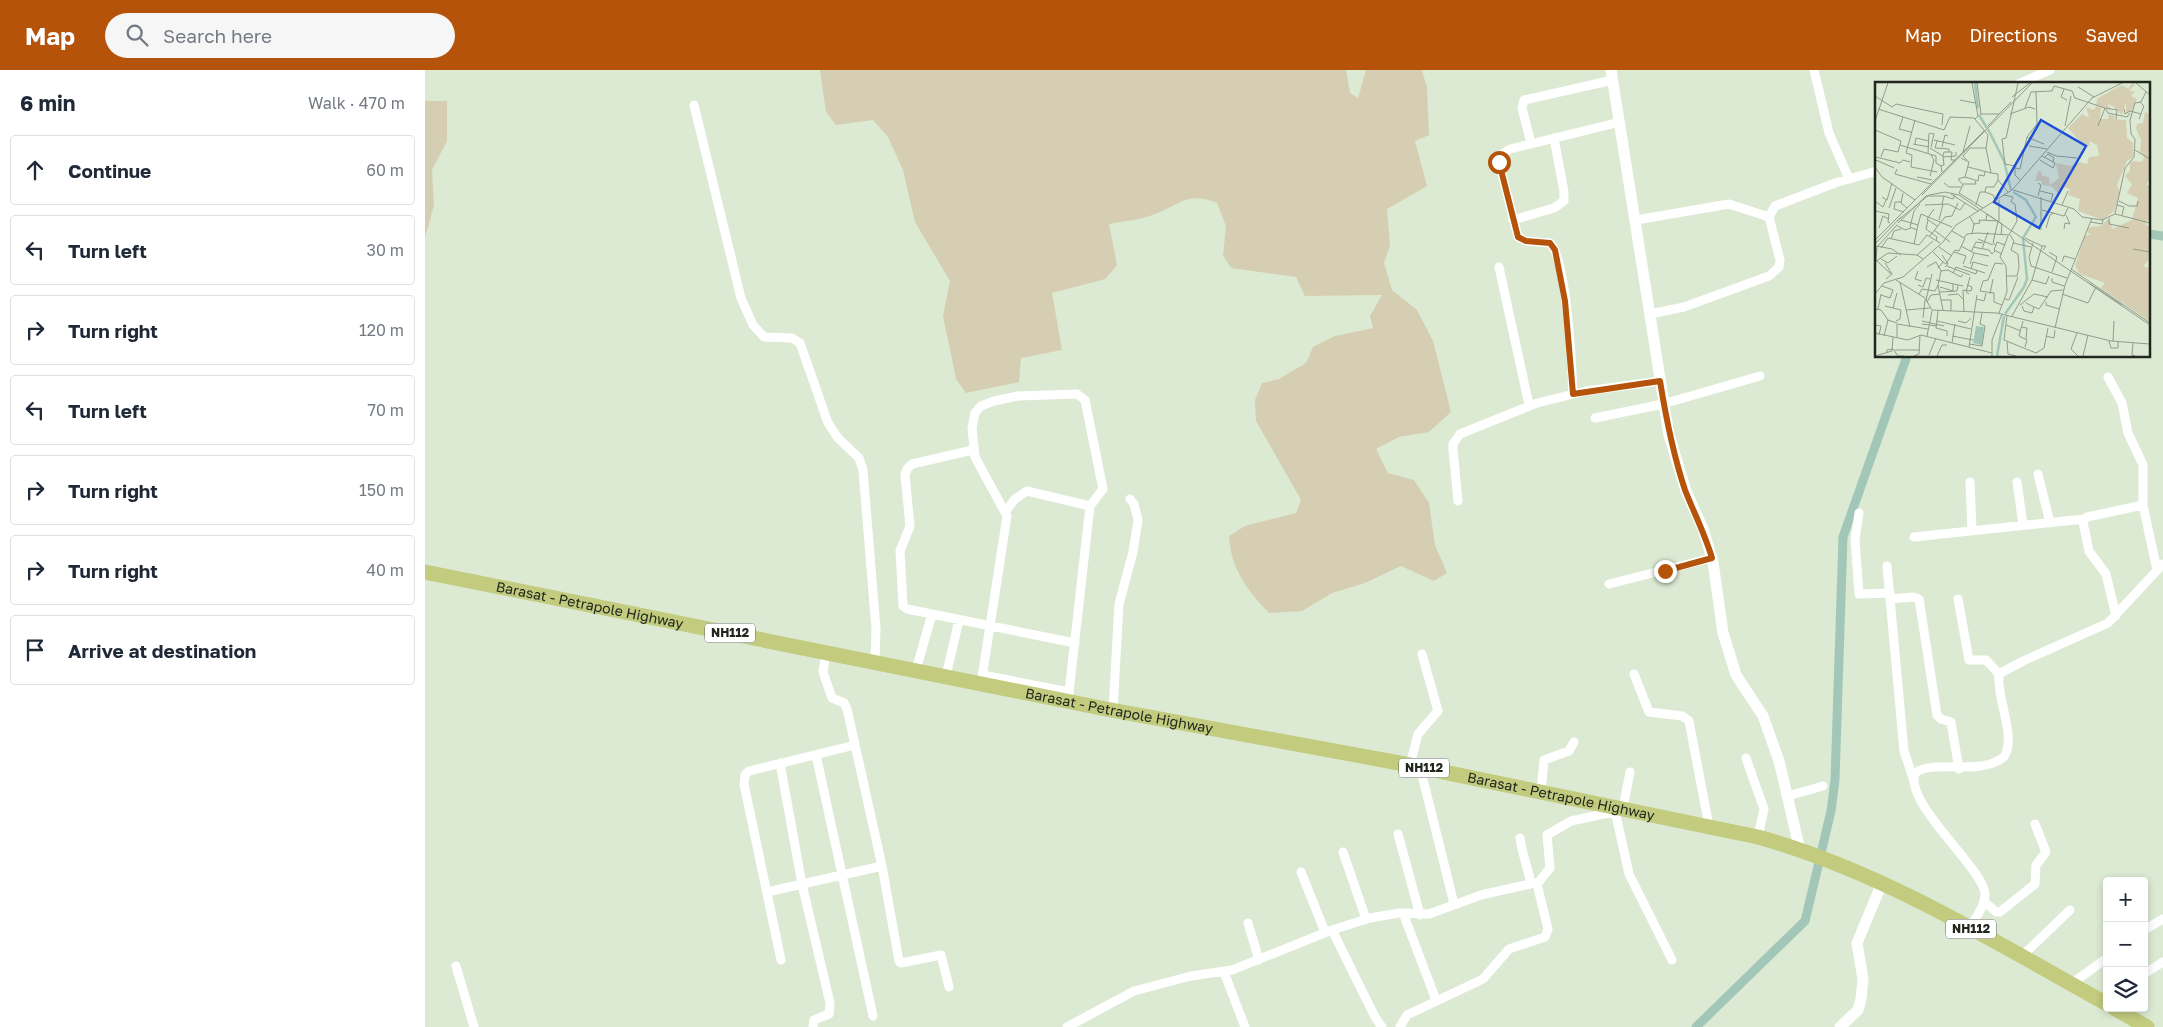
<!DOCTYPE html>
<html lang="en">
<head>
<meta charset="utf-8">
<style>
  :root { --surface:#fff; --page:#f6f6f7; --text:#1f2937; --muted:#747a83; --line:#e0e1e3; --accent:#b45309 }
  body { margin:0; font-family:"Golos Text",sans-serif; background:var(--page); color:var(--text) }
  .controls { position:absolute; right:15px; bottom:15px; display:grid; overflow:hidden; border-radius:5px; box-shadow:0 2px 8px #0003 }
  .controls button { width:45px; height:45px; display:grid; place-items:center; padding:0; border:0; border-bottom:1px solid var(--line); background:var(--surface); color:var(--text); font:25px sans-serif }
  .stop { position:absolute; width:15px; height:15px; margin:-11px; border:4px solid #b45309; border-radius:50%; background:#fff }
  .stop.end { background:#b45309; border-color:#fff; box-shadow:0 1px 5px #0008 }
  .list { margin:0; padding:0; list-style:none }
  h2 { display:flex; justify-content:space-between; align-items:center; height:65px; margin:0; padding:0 20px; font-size:21px }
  h2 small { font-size:16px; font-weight:400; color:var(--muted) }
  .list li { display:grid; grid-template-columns:32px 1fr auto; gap:15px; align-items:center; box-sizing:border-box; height:70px; margin:0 10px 10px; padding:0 10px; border:1px solid var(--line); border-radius:5px }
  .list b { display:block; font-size:19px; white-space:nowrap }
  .list em { font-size:16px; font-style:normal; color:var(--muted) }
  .icon { flex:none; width:28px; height:28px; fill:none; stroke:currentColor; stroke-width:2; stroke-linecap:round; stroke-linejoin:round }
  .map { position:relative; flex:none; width:1738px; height:957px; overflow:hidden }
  header { display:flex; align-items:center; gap:30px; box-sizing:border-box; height:70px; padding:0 25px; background:var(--accent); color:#fff }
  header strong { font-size:24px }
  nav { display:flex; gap:28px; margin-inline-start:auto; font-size:18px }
  .search { width:350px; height:45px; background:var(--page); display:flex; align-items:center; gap:12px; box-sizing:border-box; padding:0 18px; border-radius:28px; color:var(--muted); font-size:19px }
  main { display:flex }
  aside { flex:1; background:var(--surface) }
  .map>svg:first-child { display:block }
</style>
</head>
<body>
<header>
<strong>Map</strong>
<div class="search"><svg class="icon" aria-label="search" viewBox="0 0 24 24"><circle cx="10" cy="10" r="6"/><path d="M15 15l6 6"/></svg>Search here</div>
<nav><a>Map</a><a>Directions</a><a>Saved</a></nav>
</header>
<main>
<aside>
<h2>6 min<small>Walk · 470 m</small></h2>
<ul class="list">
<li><svg class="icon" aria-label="ahead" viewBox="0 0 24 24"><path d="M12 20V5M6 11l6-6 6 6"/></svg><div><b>Continue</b></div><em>60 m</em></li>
<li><svg class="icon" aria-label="left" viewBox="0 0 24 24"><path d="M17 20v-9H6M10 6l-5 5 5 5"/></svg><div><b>Turn left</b></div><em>30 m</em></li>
<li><svg class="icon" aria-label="right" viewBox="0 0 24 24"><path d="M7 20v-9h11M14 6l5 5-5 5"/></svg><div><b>Turn right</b></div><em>120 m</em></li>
<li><svg class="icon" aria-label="left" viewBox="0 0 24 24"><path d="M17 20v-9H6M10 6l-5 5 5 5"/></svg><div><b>Turn left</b></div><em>70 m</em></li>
<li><svg class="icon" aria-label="right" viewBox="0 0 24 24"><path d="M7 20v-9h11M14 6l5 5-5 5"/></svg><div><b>Turn right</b></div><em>150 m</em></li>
<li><svg class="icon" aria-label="right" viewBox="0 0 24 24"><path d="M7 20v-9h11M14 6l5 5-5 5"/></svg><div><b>Turn right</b></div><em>40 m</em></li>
<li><svg class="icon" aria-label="arrive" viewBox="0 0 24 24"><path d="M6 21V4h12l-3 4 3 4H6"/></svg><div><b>Arrive at destination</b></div></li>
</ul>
</aside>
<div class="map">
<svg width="1738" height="957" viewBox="0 0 1738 957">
  <rect width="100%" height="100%" fill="#dcead3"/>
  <path fill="#d5ceb2" d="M395,0H921L925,23L933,28L941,0H997L1002,18L1004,65L990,71L1002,116L962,139L965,175L959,193L967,220L992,240L1008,271L1026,342L1004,362L974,367L951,379L963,403L989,410L1004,433L1010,475L1022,503L1009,511L976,496L940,513L907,523L877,541L844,543C822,520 806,499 804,466L820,456L871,443L876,430L831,351L830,330L837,313L854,309L881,293L888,277L910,266L948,258L945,246L957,225L880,226L871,207L806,198L798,186L801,156L792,133C763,121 756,134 730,144C716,150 699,151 684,154L692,195L680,209L627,223L637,280L596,288L594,312L541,323L531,309L518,246L525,211L490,152L478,100L463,67L448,50L411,55L401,42Z
    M0,31H22V71L7,100L9,135L0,168Z"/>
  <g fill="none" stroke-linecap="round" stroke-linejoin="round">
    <path stroke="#a2c7b9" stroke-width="9" d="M1724,164L1738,166
      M1397,779L1406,741L1410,710L1418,467L1482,286
      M1271,957L1380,851L1394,792"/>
    <path stroke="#fff" stroke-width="9" d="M1389,0L1404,63L1424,109
      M1593,14L1625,0
      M269,35L316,228L328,255L339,267L367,268L375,273L403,353L413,368L434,388L438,400L451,559L450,592
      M1106,73L1097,38L1099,30L1188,10
      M1088,150L1129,138L1139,131V122L1129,68
      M1211,150L1304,134L1344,147
      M1074,197L1104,335
      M1225,244L1259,237L1344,206L1354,197L1355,190L1344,147L1350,136L1410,113L1452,101
      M1683,307L1697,333L1703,363L1718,395V435L1732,500
      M1148,324C1147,297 1142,190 1125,173L1101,171L1093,167L1074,92L1076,85L1085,79L1195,52
      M1170,348L1238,334L1335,306
      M548,380L487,394L482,399L480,405L485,456L475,481L478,536L482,539L650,573
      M1613,404L1625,453
      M1545,412L1547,461
      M1592,412L1598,455
      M1033,431L1028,380V374L1035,364L1112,333L1161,321L1235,311
      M580,442L590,429L602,421L665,436
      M1434,443L1430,469L1434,524L1465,523
      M1489,467L1659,449
      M1462,496L1479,681L1489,711
      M1184,514L1287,488
      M1465,529L1488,527L1494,529L1512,645L1516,649L1526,652L1534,699
      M1533,529L1544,590H1561L1574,604
      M1691,546L1681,504L1664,481L1658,452L1662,447L1718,435
      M401,582L398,602L407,628L419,633L422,639L457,796L474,891L476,893L516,885L524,917
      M491,600L507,544
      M1209,604L1224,642L1257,646L1264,651L1284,756
      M558,605L644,622
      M521,606L534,550
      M556,614L582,446L550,387L547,358L550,343L556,336L569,331L593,326L652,324L660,330L678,419L665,436L643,631
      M688,640L694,534L708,482L713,450L709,434L705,429
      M391,685L448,946
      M1321,688L1339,739L1333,767
      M355,693L377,814L405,933L404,944L389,950L388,957
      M985,695L993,664L1013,641L997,584
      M995,697L1029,834
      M1116,722L1119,690L1144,681L1149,672
      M1363,726L1398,716
      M1198,738L1205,702
      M1190,741L1204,804L1247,890
      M973,764L995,845
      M1095,768C1097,784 1103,798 1106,814
      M918,782L941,849
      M876,802L900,862
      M342,822L457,796
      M1560,832L1571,842H1575L1610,814L1611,795L1621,782L1610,754
      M978,843L1004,844L1056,825L1114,812
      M823,853L834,890
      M1544,859C1550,848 1560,837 1560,824C1559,799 1478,732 1490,703C1511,688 1553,707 1579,687C1592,666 1571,629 1574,604L1598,591L1683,553L1738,494
      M907,860L950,947L957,957
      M1719,860L1738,849
      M1597,886L1645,840
      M356,890L319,714L320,705L324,701L430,675
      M31,896L49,957
      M799,902L820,957
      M1719,904L1738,892
      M1646,914L1682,888
      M642,957L709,921L766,906L807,900L907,860L945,848L974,843H978L1011,930
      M975,957L982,945L1058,909L1084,879L1120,867L1123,859L1112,814L1125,798L1122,765L1146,751L1193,741"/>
    <path stroke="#fff" stroke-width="11" d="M1186,0L1244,365L1261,421L1278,459L1288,492L1298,563L1311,605L1338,646L1354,691L1375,780
      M1415,957L1433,940L1436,929L1438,909L1432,873L1457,813"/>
    <g stroke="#c2cb7e" stroke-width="15">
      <path id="s1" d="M0,502L681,639L985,695L1333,767C1458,802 1570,872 1682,934"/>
      <path d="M1689,938L1722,957"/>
    </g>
  </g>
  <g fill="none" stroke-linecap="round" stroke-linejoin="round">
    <path stroke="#b45309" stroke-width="6" d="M1074,92L1093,167L1101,171L1125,173L1130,180L1140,231L1148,324L1235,311C1241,348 1248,384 1260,420C1269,443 1280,464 1287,488L1240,501"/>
  </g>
  <g text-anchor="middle" stroke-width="5" stroke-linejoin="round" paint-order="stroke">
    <g fill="#fff" stroke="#646862" stroke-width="1">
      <rect x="280" y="553.5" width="50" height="19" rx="4"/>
      <rect x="974" y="688.5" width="50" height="19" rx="4"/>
      <rect x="1521" y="849.5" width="50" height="19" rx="4"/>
    </g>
    <g font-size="12" font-weight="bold" fill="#21271e">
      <text x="305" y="567">NH112</text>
      <text x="999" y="702">NH112</text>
      <text x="1546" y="863">NH112</text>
    </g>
    <g font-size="14" fill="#21271e" stroke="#fff">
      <text dy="5" stroke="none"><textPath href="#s1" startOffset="168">Barasat - Petrapole Highway</textPath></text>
      <text dy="5" stroke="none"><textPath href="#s1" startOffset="708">Barasat - Petrapole Highway</textPath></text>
      <text dy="5" stroke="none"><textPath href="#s1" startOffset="1158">Barasat - Petrapole Highway</textPath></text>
    </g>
  </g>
  <g transform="translate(1450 12)">
    <rect width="275" height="275" fill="#dcead3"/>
    <path d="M257,1L260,3L254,8L260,10L256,14L262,17L257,28L251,32V20L247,33L238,24L233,22L236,29L221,23L223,16L247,3L253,7ZM221,24L226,26L225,37H233L234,32L240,34L239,37L251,38L252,56L258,61V75L252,79L242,103L245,111L239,129L228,138L203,129L205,117L193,113L195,107L189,105L183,111L176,104L167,103V99H160L163,89H166L167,94L174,95L175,103L184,96L181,81L195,84L205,80L212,82L214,75L224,74L222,63L214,59L215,63L209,64L193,46L207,32L214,36L211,25L219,28ZM270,30L275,32V96L271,103H275V135L270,142L275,145V177L269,183L271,186L275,184V239H274L226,206L230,201L205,192L200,184L210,154L216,152L212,150L214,145L226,144L232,138H235L237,147L257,138L263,116L252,111L257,102L250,94L255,89V79L267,80L269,75L265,69L266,58L261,46L262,42L268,41Z" fill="#d5ceb2"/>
    <path d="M101,244L109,245L107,263L98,261Z" fill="#a2c7b9"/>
    <path fill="none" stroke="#a2c7b9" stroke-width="2.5" d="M100,1L103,26M104,33L112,46M113,47L129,79L136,108M130,232L149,205L152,197L148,156L161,135L151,118L138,110M122,274L129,234"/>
    <path fill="none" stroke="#919c8b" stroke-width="1" d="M97,1L103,34L100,37M102,1L106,32M143,1L131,56L127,57L130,82L140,84V93L145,98M261,1L275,13M203,5L219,15M189,7L186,15L192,18M0,14L17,25L21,22L68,32L67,43M137,15L155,1M85,18L100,21M150,26L156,10L177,9L179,4L197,9L200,16L230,26L233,31L252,35L255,31M231,26L242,28L241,37M3,27L69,48L75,35L99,36L113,53L111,66L116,91L123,92V98L133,110M249,27L250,32L255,29L266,32M105,32H124L136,20M135,32L154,25L160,27M28,35L24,47L36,50M264,37L269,24L265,20M40,38L31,71L37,73L36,85L62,90M0,39L13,1M113,44L124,32M190,44L196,14M223,44L230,26M0,48L26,59L23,70L9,67L6,75M55,51L59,52L56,65M152,55L169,62M59,58L80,63M62,59L60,66L74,67V70M38,62L54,65M40,62L41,56L54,59M25,63L61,74V81L66,84L67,90M154,64L172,67M67,65L70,53L73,54M55,66L68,74L69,83L66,84M260,68L275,77M88,70L95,44M172,70L181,74L202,76M53,71L54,51M68,74L69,70H77L76,78H80M1,75L25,81L28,78L35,80M68,75L81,74V70M86,76L94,80L90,95L83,97L88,103L84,111L108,126M169,76L173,72L179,76L178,80M1,78L0,85L7,95L40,118M1,78L19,86M92,78L88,74L95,66H111M165,78L178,86L180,81L167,74M93,85L116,91M140,86L145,87L152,55L162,42L161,9M22,87L20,92L56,102M55,94L59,78L56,73M42,95L57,98M90,95L103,99L104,93L109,94L110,90M69,101L74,105H86M163,101L166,103L163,114M88,102H101L100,99M138,108L199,127L207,135L227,138L240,132L275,141M165,109L178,112L176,119M28,111L26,121L32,126M76,112L90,121M47,113L157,1M7,115L12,118L17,101M120,118L118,113L110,110L111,105H119L123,98M0,119L8,125L11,118M244,119L254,124H262L263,119M26,120H20L19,127L29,130M67,122L69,114L78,117L80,113M50,123L73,122L85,128L90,121L103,129M101,123L105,110H110M187,123L193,109M242,123L249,125L247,133M14,126L21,106M59,127L52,137L62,144M167,128L189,134L193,126M0,129L14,132L13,140L15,141M0,130V147M240,132L250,86L259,75L260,57L256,52L255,38L260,21L266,20L271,10M95,135L99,142L97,152M234,136V142L254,146M26,138L43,143L39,162M53,138L51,147L62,155L61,159M64,138L68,122M111,138L112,132L121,138M22,139L54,113L70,110L84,113L275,243M123,139L127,142L126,153M216,140L227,142L228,138M23,141L51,114H69M99,142L105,141L104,138L124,139V118M21,143L30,148L36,146M43,143L46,132L77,145M4,146L8,134L14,137M171,146L175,133L179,131M189,147L190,141L195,142L191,133M42,148L35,145L39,129L45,122M59,148L75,160M166,148V115M77,149L89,156L92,152L102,151L134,153L142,139L140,122L136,120L138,115L129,113M54,155L70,135L77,134L83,121M150,156L167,164M16,157L19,149L26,147M103,157L118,163M0,158L109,49M138,161L156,165M158,161L154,175L156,184L192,196M0,162L26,135M121,163L118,161L123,139M3,164L21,144M86,164L99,171L95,182M64,165L77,174M98,165L114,168L117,172L120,169M6,166L13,156L44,163L52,153L65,161M107,167L113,150M258,167L275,170M58,170L68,180L63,186M79,170L91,174L88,182M96,170L101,160L108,161M174,170L182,175L177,190M99,171L114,174M127,172L119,168L122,160L130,163M42,173L58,159M67,173L73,182L70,185M6,177L13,181L22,174M0,180L13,171L42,173L48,177M68,180L71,182L80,168L84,169L90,156M187,180L189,174L200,177M10,181L17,192L11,197M72,184L95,193M88,184L110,191M52,185L61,180L66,189L63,203L68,228M96,187L98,180L113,184M196,187L275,241M43,189L40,197L47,199M66,189L73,188L86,195L88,192M78,191L81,185L101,192L102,188M16,192L1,178L2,164L17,167L26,173M131,194H142L144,185L143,172L136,168L139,159L135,153M177,196V200L189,204M21,198L50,216L57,228L122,231L236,259L275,262M61,198L88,204M157,198L171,202L174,194M25,200L35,245M214,201L247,223M43,203L48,205L51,196L55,197M65,205L78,209V202M106,206L108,199L113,198L120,181L128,182M106,206L105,209L119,211V220L127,223M65,210L82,209L83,203M0,212L9,201L28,195L68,160L81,143L137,108L217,16L247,1M44,212L47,207L60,209L63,203M94,212L91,210L95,195M115,212L118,197M187,212L213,221L221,205M6,213L15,216L18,208L7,204M73,213L83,212L88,217M102,217L109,219L111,211M130,217L134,218L143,195M51,218L57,192M66,218H76V229M52,220L56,213L65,212M171,220V223L184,227M145,223L159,212L173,215M10,224L26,228L25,237L21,239M147,224L149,229L157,231L159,225L151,221M159,225L164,227L176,209L188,208M18,226L22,211M0,227L6,228L13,238L22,241M3,227L6,212M31,228L55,226M63,229L61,246L72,249V254M89,230L88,208L96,209L97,205L92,203M124,231L132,210L131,184L125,175L133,154M132,233L129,258L161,271L169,266L173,246M137,234L157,198L167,164H171L168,168M48,236L50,218M47,239L69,244M62,239L96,247M83,239L91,241L96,236M148,239L144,254L152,258L150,265M47,242L62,244M0,243L6,244L4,253M131,243L146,249M146,245L152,246L151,257M180,246L190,203L217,136M0,251L33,258L46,253L117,271M202,251L196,267L203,274M9,254L13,238M52,254L57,229M77,254L98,258M171,254L179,256L180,248M22,255V242L53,247M234,259L236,266H243V260M238,259L239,239M132,260L133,272L141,274M77,261L80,242M258,261L257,273L260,274M94,262L107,264L110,244L105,242L107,231M94,265L102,213M20,268H45M12,271V268L18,267L23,274H29M54,273L61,256M0,274L17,269L18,255M39,274L44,272L45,253M62,274L67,263H72M117,274V258L127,232M208,274L213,253"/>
    <path fill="#1d4ed8" fill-opacity="0.15" stroke="#1d4ed8" stroke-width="2.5" d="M166,38L211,64L164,146L119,120Z"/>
    <rect width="275" height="275" fill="none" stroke="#21271e" stroke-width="2.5"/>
  </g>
</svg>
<div class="controls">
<button>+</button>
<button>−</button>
<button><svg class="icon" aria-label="layers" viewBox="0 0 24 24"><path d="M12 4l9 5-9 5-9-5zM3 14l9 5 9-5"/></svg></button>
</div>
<div class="stop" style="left:1074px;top:92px"></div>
<div class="stop end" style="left:1240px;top:501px"></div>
</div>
</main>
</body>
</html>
